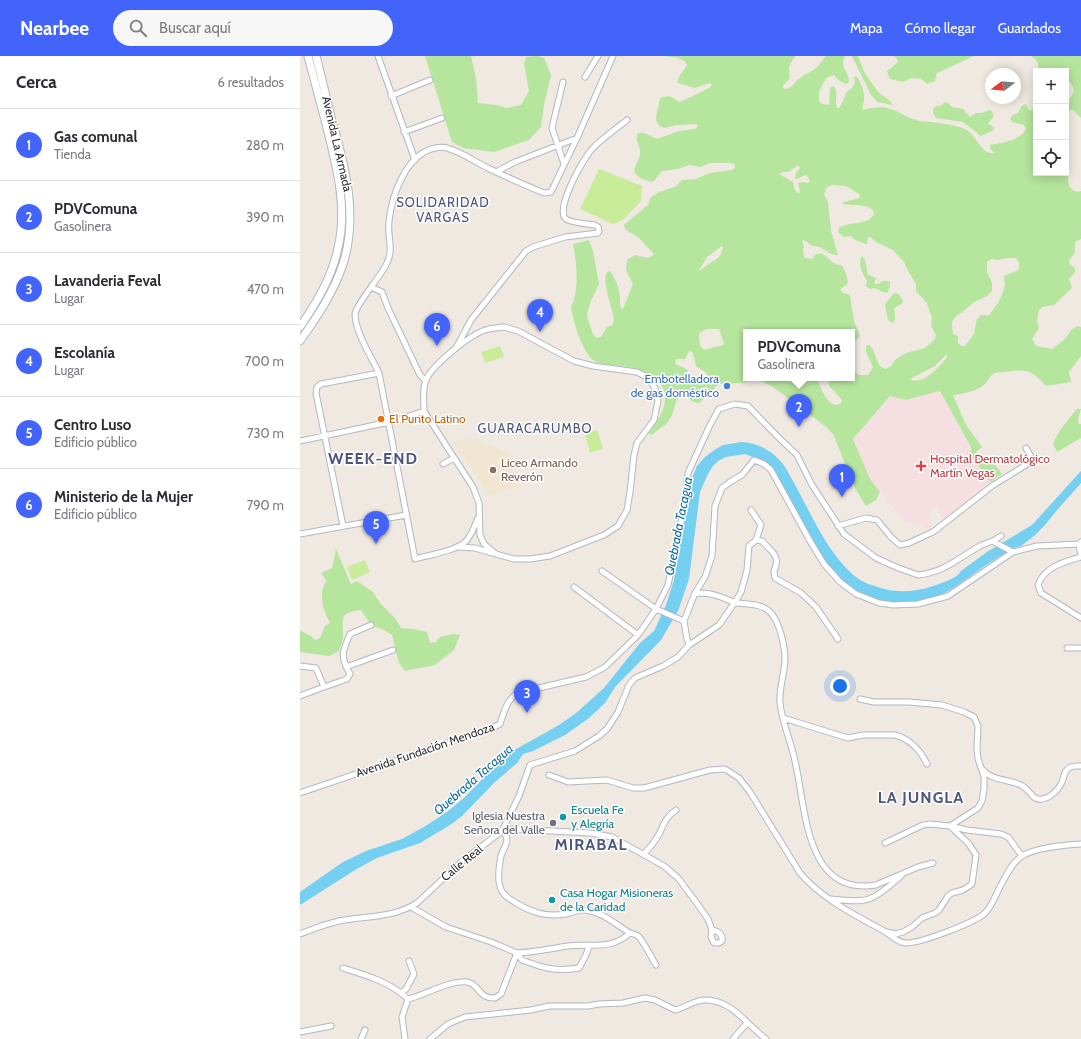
<!DOCTYPE html>
<html lang="es">
<head>
<meta charset="utf-8">
<style>
  :root { --surface:#fff; --page:#f7f7f7; --text:#2b2b33; --muted:#7c7c81; --line:#e1e1e2; --accent:#4264fb }
  body { margin:0; font-family:Cabin,sans-serif; background:var(--page); color:var(--text) }
  .controls { position:absolute; right:12px; top:12px; display:grid; overflow:hidden; border-radius:0px; box-shadow:0 2px 10px #0003 }
  .controls button { width:36px; height:36px; display:grid; place-items:center; padding:0; border:0; border-bottom:1px solid var(--line); background:var(--surface); color:var(--text); font:20px sans-serif }
  .compass { position:absolute; left:685px; top:12px; width:36px; height:36px; border-radius:50%; background:var(--surface); box-shadow:0 2px 10px #0003; rotate:254deg }
  .you { position:absolute; left:540px; top:630px; width:14px; height:14px; margin:-10px; border:3px solid #fff; border-radius:50%; background:#1a73e8; box-shadow:0 0 0 6px #1a73e833 }
  .badge { display:grid; place-items:center; width:26px; height:26px; border-radius:50%; background:var(--accent); color:#fff; font-size:13px; font-weight:700 }
  .pin { position:absolute; translate:-50% -33px; filter:drop-shadow(0 1px 2px #0008) }
  .pin::after { content:''; position:absolute; top:21px; width:14px; height:12px; background:inherit; clip-path:polygon(0 0,100% 0,50% 100%) }
  .popup { position:absolute; left:443px; top:273px; width:112px; height:52px; box-sizing:border-box; display:grid; place-content:center; border-radius:0px; background:var(--surface); filter:drop-shadow(0 1px 3px #0005); font-size:13px; white-space:nowrap; color:var(--muted) }
  .popup b { font-size:15px; color:var(--text) }
  .popup::after { content:''; position:absolute; left:50%; top:100%; margin-left:-8px; border:8px solid transparent; border-top-color:var(--surface) }
  .list { margin:0; padding:0; list-style:none }
  h2 { display:flex; justify-content:space-between; align-items:center; height:52px; margin:0; padding:0 16px; font-size:17px }
  h2 small { font-size:13px; font-weight:400; color:var(--muted) }
  .list li { display:grid; grid-template-columns:26px 1fr auto; gap:12px; align-items:center; box-sizing:border-box; height:72px; padding:0 16px; border-top:1px solid var(--line) }
  .list b { display:block; font-size:15px; white-space:nowrap }
  .list p { margin:0; font-size:13px; white-space:nowrap; color:var(--muted) }
  .list em { font-size:13px; font-style:normal; color:var(--muted) }
  .icon { flex:none; width:22px; height:22px; fill:none; stroke:currentColor; stroke-width:2; stroke-linecap:round; stroke-linejoin:round }
  .map { position:relative; flex:none; width:781px; height:983px; overflow:hidden }
  header { display:flex; align-items:center; gap:24px; box-sizing:border-box; height:56px; padding:0 20px; background:var(--accent); color:#fff }
  header strong { font-size:19px }
  nav { display:flex; gap:22px; margin-inline-start:auto; font-size:14px }
  .search { width:280px; height:36px; background:var(--page); display:flex; align-items:center; gap:10px; box-sizing:border-box; padding:0 14px; border-radius:22px; color:var(--muted); font-size:15px }
  main { display:flex }
  aside { flex:1; background:var(--surface) }
  .map>svg:first-child { display:block }
</style>
</head>
<body>
<header>
<strong>Nearbee</strong>
<div class="search"><svg class="icon" aria-label="search" viewBox="0 0 24 24"><circle cx="10" cy="10" r="6"/><path d="M15 15l6 6"/></svg>Buscar aquí</div>
<nav><a>Mapa</a><a>Cómo llegar</a><a>Guardados</a></nav>
</header>
<main>
<aside>
<h2>Cerca<small>6 resultados</small></h2>
<ul class="list">
<li><span class="badge">1</span><div><b>Gas comunal</b><p>Tienda</p></div><em>280 m</em></li>
<li><span class="badge">2</span><div><b>PDVComuna</b><p>Gasolinera</p></div><em>390 m</em></li>
<li><span class="badge">3</span><div><b>Lavanderia Feval</b><p>Lugar</p></div><em>470 m</em></li>
<li><span class="badge">4</span><div><b>Escolanía</b><p>Lugar</p></div><em>700 m</em></li>
<li><span class="badge">5</span><div><b>Centro Luso</b><p>Edificio público</p></div><em>730 m</em></li>
<li><span class="badge">6</span><div><b>Ministerio de la Mujer</b><p>Edificio público</p></div><em>790 m</em></li>
</ul>
</aside>
<div class="map">
<svg width="781" height="983" viewBox="0 0 781 983">
  <rect width="100%" height="100%" fill="#efe9e1"/>
  <path fill="#f0e6d1" d="M169,382L210,397L218,432L189,439L153,386Z"/>
  <path fill="#f5dfe0" d="M640,335L671,393L669,396L691,428L661,452L644,462L641,461L637,451L629,454L632,472L630,475L620,469L605,466L570,423L554,383L590,341L606,344Z"/>
  <path fill="#b6e59e" fill-rule="evenodd" d="M125,0H171L176,22L178,47L196,49L207,52L221,49L229,35L224,8L226,1L238,0L244,2L251,19L244,49L241,71L229,84L194,96L163,92L152,86Z
    M360,0H495C494,3 489,8 489,12C489,20 492,23 483,29V32L485,33C493,32 494,26 500,22C505,18 511,16 516,12C517,12 524,2 526,0H545C539,14 549,13 549,26L546,28L538,24L534,19L526,22L519,36V45L522,48L529,49C531,44 528,37 531,31L534,30C539,38 534,45 537,52H539C542,48 543,44 545,40C548,31 557,34 554,21L556,20C561,25 565,37 564,45C563,49 562,50 563,54C591,46 595,58 619,65C631,66 658,68 668,75C677,81 682,100 695,97L690,93V89C703,87 719,85 726,73L724,69L712,66L710,62L713,59L718,57C721,53 720,49 726,48L729,54H732C735,49 733,44 736,39V117H766V110C768,112 769,113 769,116C769,118 768,120 768,123C768,131 773,137 781,135V183L775,186V196L769,205L770,209L774,211L776,215L769,223L772,232L754,249L743,251L739,254L737,265L739,272L732,283L736,290L752,293L764,284L772,273L778,270L781,271V300L769,316L771,326L746,330C731,313 726,313 705,316C700,316 697,316 693,318C689,321 688,325 685,328C677,335 663,338 653,339L666,369L682,391L676,396L683,405L689,401L702,418L690,426L669,396L672,393L640,335L606,344L590,340L553,383L570,423L580,436L576,444L566,450L555,432L533,378L525,370L473,331L458,323H450L445,327L419,328L415,331L413,335L399,347C392,347 389,343 386,338L380,337L378,339L372,359L368,366L353,378L350,379L349,377C354,368 362,360 364,350C371,322 341,312 321,310C313,309 300,309 293,304C282,295 273,265 271,251C271,248 274,246 274,243C279,224 276,206 273,188L289,184L293,195L299,228L290,247L287,259L292,276L296,282L301,281L307,271L312,269L314,265C313,252 301,226 307,216L310,215C315,222 319,231 320,240C320,245 319,248 322,253H323L333,228L326,214L327,204L335,199C342,200 349,205 354,198L339,182L325,173L324,169L349,148L350,142L359,136L375,131L382,124L396,123L410,117L432,114L435,112L434,108L430,107H410L400,111L389,109L378,113L362,115L354,125L351,126L340,122L335,117C333,110 339,105 340,98C341,90 334,84 338,77H344L357,83L379,75L395,73L398,70L397,68L376,69L364,72C350,67 359,53 360,42L369,40L380,46L409,32L412,29L410,27L395,32L378,27C377,20 384,15 387,9C383,0 370,1 360,0ZM498,109L500,112L496,117L495,122L497,123L505,119L508,121L510,125L508,127L502,126L498,127L500,135L499,138L495,134L493,126L479,118L483,116H489ZM533,129L546,130L559,138L560,142L544,146L542,147L543,148C554,150 564,147 573,154L574,158C568,170 549,165 539,172L538,176L544,181L551,180L555,184L566,188H567L568,181L569,180L576,186L593,194L604,206L608,215L616,228V235L627,247L632,262L631,269L636,280L634,284L625,292L606,297L596,303L590,311L585,313C575,310 577,295 569,289L566,290V296L573,311L568,319H559L552,313V322H527L530,331L542,344L541,347L536,349C525,346 521,332 517,322H446V276H552V307C556,300 553,295 552,288L560,280L554,265L550,240L548,238L543,237L540,233L546,229L548,226C547,222 545,213 542,210C540,208 539,210 536,208C528,205 526,195 516,198L512,203L505,202L503,196L504,191L502,185L503,184L507,186L512,190C524,189 526,199 538,199L531,175L528,146L524,138L527,131ZM422,190L423,192L421,198L418,202L400,214H399L407,201ZM707,202H716L719,207V212C716,218 708,216 704,221L705,229L703,236L698,247L689,259H681L677,263L674,278L665,290H661L658,286V280L653,278C650,260 654,263 666,253C669,251 672,247 676,245C682,243 687,241 692,235V227L687,216V206L691,203L698,204ZM408,273H419L424,287L423,289L404,294L400,290C400,279 395,277 408,273ZM390,295L393,297L396,310C400,314 406,314 408,320L406,323H395L387,328L385,327L384,324L388,314L376,308L375,305L377,303H385L388,297ZM646,299L648,300C641,309 624,329 611,324L612,322L635,310Z
    M552,0H558L564,16L578,36L589,44L593,49L578,46L571,39Z
    M594,0H674L637,17L635,25L627,28L621,23L611,22L603,26L590,23L588,19L587,15L597,7L598,4Z
    M731,0H781V62L773,54H770L766,57V47L772,40L774,34L771,27L766,25V15H738V6Z
    M644,46L648,47L652,51L663,53L670,61L676,57H682L689,54H691L694,60L689,66L688,68L694,71V74L681,80L663,66L636,62C633,58 632,54 635,51L642,49Z
    M562,200L565,204L568,219L576,222L574,228C580,229 585,222 590,226V231L587,237L583,236L574,232L570,233L566,230L567,225C563,218 557,209 562,200Z
    M594,237L599,238L603,245L602,248L594,252C594,257 597,263 593,267L588,264L585,248Z
    M777,353H781L778,363L779,368H781V382L757,396L753,388C758,375 768,364 777,353Z
    M36,493L51,528L57,525L73,536L80,547L95,562L101,572L114,573L127,576L130,587L136,586L140,581L152,578L160,579L154,594L135,609L105,615L99,607L92,579L84,574L71,569L61,554C39,557 43,561 43,580C43,585 40,591 39,595L29,600L0,596V574L6,578L11,580L15,584L20,582L25,570L30,567C23,554 18,539 26,525L21,517L32,512Z"/>
  <path fill="#c9ec9a" d="M299,113L342,130L341,145L323,164L313,168L280,153Z
    M200,290L204,301L185,307L181,296Z
    M297,374L303,393L290,397L285,377Z
    M65,504L70,516L52,524L47,511Z"/>
  <path fill="#75cff0" d="M442,386C459,387 472,395 483,408C505,442 524,496 556,521C563,527 572,529 581,532C607,540 634,532 657,520L661,515L687,496L732,469L781,415V427L758,453L744,470L734,480L721,490L713,492L683,511L655,531L634,543L624,546L604,548L584,546L562,539L545,528L530,513L515,491L477,419L472,412L464,405L445,398L426,401L418,405L413,410L408,418L400,436L389,523L378,555L361,584L315,631L305,647L289,662L265,679L233,695L223,698L217,707L195,726L162,760L150,769L120,787L77,802L55,814L0,849V836L43,806L66,795L102,783L124,771L147,756L165,741L192,713L211,696L259,669L275,658L304,632L340,587L354,575L366,549L374,524L389,430L397,410L405,401L416,393L423,389Z"/>
  <g fill="none" stroke-linecap="round" stroke-linejoin="round">
    <g stroke="#b4b7c1" stroke-width="7">
      <path id="minor" d="M78,0L115,104
        M285,21L298,0
        M263,26L252,72L264,108
        M91,40L130,24
        M104,76L142,62
        M196,116L215,106L277,82
        M71,231L82,236L88,252L120,319L126,325
        M204,271L218,275L274,305L293,310L337,316L347,321L355,332L358,345L354,364L337,387L334,399L330,436L327,454L318,470L304,479L250,500L230,503H214L196,498L184,488L180,479L179,447L173,431L124,355C124,345 122,333 126,324C132,309 170,279 185,274C191,272 198,272 204,271Z
        M156,292L171,264L226,195L233,191L265,181L298,177L299,175L298,171L295,169C289,168 269,167 265,162C256,151 284,100 294,91C304,81 316,73 327,64
        M79,317L115,503C128,499 158,495 167,484C172,478 175,469 178,462
        M0,385L94,365L124,355
        M143,408L154,402L156,405
        M43,470L16,337L17,331L21,328L79,317C71,301 55,275 55,258C56,248 82,219 87,207C94,193 87,179 89,165C92,139 106,98 135,92C139,91 143,91 147,92C162,96 175,106 188,112C206,121 225,129 244,137L251,136L277,82L313,0
        M538,470L566,462L577,464L591,481L600,489L609,487L633,476L692,430L729,407L731,401L726,392
        M0,478L106,459
        M456,484L462,485C472,496 481,500 474,515L475,522L501,537L516,551L538,583
        M694,486L713,496L737,490L781,488
        M781,486L779,489L781,501C764,506 744,511 738,529L741,537L781,562
        M158,491L175,492L192,497
        M302,515L356,553L384,565
        M274,531L338,579
        M395,537C400,537 406,537 410,538C418,539 426,543 433,546C445,549 462,547 470,556C480,566 485,591 485,605C484,619 479,632 480,647C482,667 491,685 495,705C506,752 505,841 576,829L618,811L633,807
        M389,589L419,569L435,546L441,536L447,514L449,490L456,484L461,469L451,454
        M767,592H781
        M0,610L16,612L24,631L0,640
        M46,611L93,594
        M24,631L47,623L50,618C40,600 42,596 50,578L71,569
        M560,643L574,646H609L642,649L664,656L674,661L678,670L677,692L678,703L684,720V733L682,745L678,752L650,770
        M483,662L548,682L563,679H595C610,683 621,695 627,708
        M683,714C692,725 709,723 721,729C728,733 730,738 735,742C746,747 758,735 762,726C764,721 764,715 769,712C772,709 777,710 781,710
        M249,719L268,726L307,724L333,732H344L410,714L425,713L439,722L450,736L500,817C522,843 555,859 584,875C591,879 597,886 605,887C619,888 673,867 684,858C692,851 696,838 701,829C706,820 712,806 722,800C735,792 765,789 781,788
        M0,737L194,671L200,668C204,656 207,644 217,637L286,621L305,611L338,579L356,553L368,529L383,456L388,417L410,369L419,353L435,348L448,350L477,380L497,399L512,429L544,478L576,502L596,511L618,519C642,517 659,502 678,491C687,486 692,487 701,480
        M650,770L667,774L701,778L708,781L722,800
        M585,787L623,769L630,768L650,770L669,788L676,799L672,828L663,834L652,837L648,840L639,854L635,857L622,862L612,871L603,876L596,878L587,876
        M344,798C348,793 353,788 356,783C365,770 362,764 376,754
        M531,843C542,844 562,847 571,842C583,837 591,828 601,820
        M111,851L146,871L191,886L217,897L222,904C243,912 256,916 279,912L286,899L289,890
        M412,874C418,875 423,878 422,885L419,887H414L411,881Z
        M0,878C13,873 25,868 39,865C65,860 94,862 117,847L161,806L202,775L213,773L290,777L312,781L364,810L378,822L396,846L408,863L412,874
        M356,909C352,902 343,885 338,880C336,878 332,878 330,877C315,868 301,855 284,854C278,853 272,857 266,858C246,861 233,857 216,847C212,844 207,842 204,838C196,830 199,810 201,800C204,790 212,784 202,775L219,740L230,709L275,695L299,680L307,673L318,656L329,629L335,622L363,610L378,601L389,589L387,583L384,565L395,537L405,521L412,500L415,450L422,432L430,426L442,419L454,404L464,408L471,414L510,485L524,508L540,526L556,538L579,547L593,549L618,548L648,540L713,496
        M43,912C66,919 90,926 108,943
        M101,937L106,933L114,918L109,905
        M0,976L31,970
        M61,983L65,974
        M105,983L102,961L108,943C126,939 149,924 167,926C180,928 178,943 195,942L201,938L217,897C234,896 251,893 267,890C291,887 310,895 330,877
        M130,983L148,968L165,961L231,954L249,950H288L299,948L323,947L345,942L355,944L375,954C385,952 394,944 405,944C431,943 447,969 466,983
        M433,983L447,967"/>
    </g>
    <g stroke="#b4b7c1" stroke-width="9">
      <path id="secondary" d="M0,271C17,246 32,221 38,192C48,151 36,108 26,68C20,45 14,23 8,0
        M0,285C17,261 34,236 43,208C58,161 46,114 33,68C27,45 22,23 16,0"/>
    </g>
    <use href="#minor" stroke="#fff" stroke-width="5"/>
    <use href="#secondary" stroke="#fff" stroke-width="7"/>
  </g>
  <circle fill="#3f7fe0" stroke="#fff" stroke-width="1.5" cx="427" cy="330" r="4"/>
  <circle fill="#e8710a" stroke="#fff" stroke-width="1.5" cx="81" cy="363" r="4"/>
  <path fill="#e0444e" stroke="#fff" stroke-width="1.5" d="M619 404h4v4h4v4h-4v4h-4v-4h-4v-4h4z"/>
  <circle fill="#8d6e63" stroke="#fff" stroke-width="1.5" cx="193" cy="414" r="4"/>
  <g fill="#0f9aa8" stroke="#fff" stroke-width="1.5">
    <circle cx="263" cy="761" r="4"/>
    <circle cx="252" cy="844" r="4"/>
  </g>
  <circle fill="#6b7280" stroke="#fff" stroke-width="1.5" cx="253" cy="767" r="4"/>
  <g text-anchor="middle" stroke-width="3" stroke-linejoin="round" paint-order="stroke">
    <g font-size="12" fill="#2e2e2e" stroke="#fff">
      <text transform="translate(37 88) rotate(77)" y="4">Avenida La Armada</text>
      <text transform="translate(125 694) rotate(-19)" y="4">Avenida Fundación Mendoza</text>
      <text transform="translate(162 807) rotate(-39)" y="4">Calle Real</text>
    </g>
    <g font-size="12" fill="#366cbe" stroke="#fff" text-anchor="end">
      <text x="419" y="327">Embotelladora<tspan x="419" dy="14">de gas doméstico</tspan></text>
    </g>
    <g font-size="12" fill="#c56008" stroke="#fff" text-anchor="start">
      <text x="89" y="367">El Punto Latino</text>
    </g>
    <g font-size="12" fill="#be3a42" stroke="#fff" text-anchor="start">
      <text x="630" y="407">Hospital Dermatológico<tspan x="630" dy="14">Martín Vegas</tspan></text>
    </g>
    <g font-size="12" fill="#785e54" stroke="#fff" text-anchor="start">
      <text x="201" y="411">Liceo Armando<tspan x="201" dy="14">Reverón</tspan></text>
    </g>
    <g font-size="12" fill="#0d838f" stroke="#fff" text-anchor="start">
      <text x="271" y="758">Escuela Fe<tspan x="271" dy="14">y Alegría</tspan></text>
      <text x="260" y="841">Casa Hogar Misioneras<tspan x="260" dy="14">de la Caridad</tspan></text>
    </g>
    <g font-size="12" fill="#5b616d" stroke="#fff" text-anchor="end">
      <text x="245" y="764">Iglesia Nuestra<tspan x="245" dy="14">Señora del Valle</tspan></text>
    </g>
    <g font-size="13" letter-spacing="1" fill="#4d5680" stroke="#fff">
      <text x="143" y="151">SOLIDARIDAD<tspan x="143" dy="15">VARGAS</tspan></text>
      <text x="235" y="377">GUARACARUMBO</text>
    </g>
    <g font-size="13" font-style="italic" fill="#0d6fa3" stroke="#fff">
      <text transform="translate(378 470) rotate(-79)" y="5">Quebrada Tacagua</text>
      <text transform="translate(173 723) rotate(-41)" y="5">Quebrada Tacagua</text>
    </g>
    <g font-size="16" font-weight="bold" letter-spacing="1" fill="#4d5680" stroke="#fff">
      <text x="73" y="408">WEEK-END</text>
      <text x="621" y="747">LA JUNGLA</text>
      <text x="291" y="794">MIRABAL</text>
    </g>
  </g>
</svg>
<div class="controls">
<button>+</button>
<button>−</button>
<button><svg class="icon" aria-label="locate" viewBox="0 0 24 24"><circle cx="12" cy="12" r="6"/><path d="M12 2v4M12 18v4M2 12h4M18 12h4"/></svg></button>
</div>
<svg class="compass" viewBox="-18 -18 36 36"><path d="M0-13l5 13h-10z" fill="#e53935"/><path d="M0 13l5-13h-10z" fill="#7c7c81"/></svg>
<div class="you"></div>
<div class="pin badge" style="left:542px;top:441px">1</div>
<div class="pin badge" style="left:499px;top:371px">2</div>
<div class="popup"><b>PDVComuna</b>Gasolinera</div>
<div class="pin badge" style="left:227px;top:657px">3</div>
<div class="pin badge" style="left:240px;top:276px">4</div>
<div class="pin badge" style="left:76px;top:488px">5</div>
<div class="pin badge" style="left:137px;top:290px">6</div>
</div>
</main>
</body>
</html>
